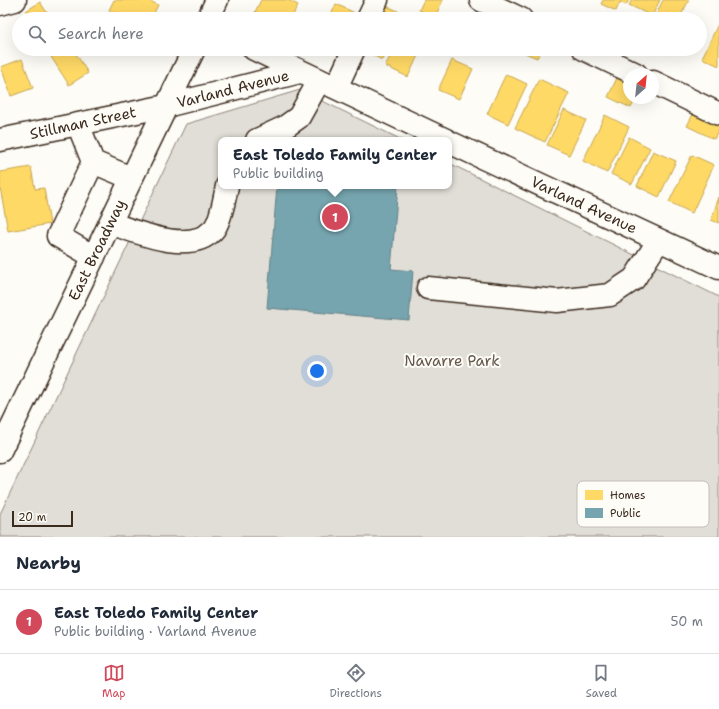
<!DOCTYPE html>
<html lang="en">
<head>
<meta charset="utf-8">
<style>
  :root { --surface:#fff; --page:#f6f6f7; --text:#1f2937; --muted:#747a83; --line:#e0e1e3; --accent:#d1495b }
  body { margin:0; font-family:"Shantell Sans",sans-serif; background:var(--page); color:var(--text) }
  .compass { position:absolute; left:623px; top:68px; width:36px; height:36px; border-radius:50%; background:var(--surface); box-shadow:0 4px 16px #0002; rotate:27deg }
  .scale { position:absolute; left:12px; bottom:10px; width:61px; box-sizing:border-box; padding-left:4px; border:2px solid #3b2a1e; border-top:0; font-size:11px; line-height:14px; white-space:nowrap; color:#3b2a1e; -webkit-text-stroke:3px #fdfcf7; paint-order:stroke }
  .you { position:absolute; left:317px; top:371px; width:14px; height:14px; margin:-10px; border:3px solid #fff; border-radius:50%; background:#1a73e8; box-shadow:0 0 0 6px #1a73e833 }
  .badge { display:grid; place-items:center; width:26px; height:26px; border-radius:50%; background:var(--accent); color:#fff; font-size:13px; font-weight:700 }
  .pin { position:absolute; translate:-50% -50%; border:2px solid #fff; box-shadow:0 1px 4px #0006 }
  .popup { position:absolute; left:218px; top:137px; width:234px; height:52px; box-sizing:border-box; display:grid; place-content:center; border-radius:8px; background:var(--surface); filter:drop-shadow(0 1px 3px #0005); font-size:13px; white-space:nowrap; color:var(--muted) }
  .popup b { font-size:15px; color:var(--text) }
  .popup::after { content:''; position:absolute; left:50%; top:100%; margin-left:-8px; border:8px solid transparent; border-top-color:var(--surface) }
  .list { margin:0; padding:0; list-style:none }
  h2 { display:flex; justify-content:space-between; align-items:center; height:52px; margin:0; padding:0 16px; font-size:17px }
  h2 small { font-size:13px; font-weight:400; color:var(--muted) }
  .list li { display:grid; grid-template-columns:26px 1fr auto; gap:12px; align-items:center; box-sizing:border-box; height:64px; padding:0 16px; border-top:1px solid var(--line) }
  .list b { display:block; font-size:15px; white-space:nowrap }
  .list p { margin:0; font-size:13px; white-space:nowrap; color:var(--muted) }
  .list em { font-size:13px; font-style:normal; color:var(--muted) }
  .icon { flex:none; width:22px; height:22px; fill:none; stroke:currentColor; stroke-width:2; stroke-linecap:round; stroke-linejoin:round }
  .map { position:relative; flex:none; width:719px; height:537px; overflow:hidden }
  .search { position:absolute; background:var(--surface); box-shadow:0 4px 16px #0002; left:12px; right:12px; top:12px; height:44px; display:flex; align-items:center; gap:10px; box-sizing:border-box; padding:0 14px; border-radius:22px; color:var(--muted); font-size:15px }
  .sheet { height:116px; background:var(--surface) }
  nav { display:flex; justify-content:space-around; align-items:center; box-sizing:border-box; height:56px; border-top:1px solid var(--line); background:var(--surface); font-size:11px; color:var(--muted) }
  nav a { display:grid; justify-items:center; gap:2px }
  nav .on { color:var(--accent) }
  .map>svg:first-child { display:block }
</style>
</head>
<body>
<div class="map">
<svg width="719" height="537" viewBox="0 0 719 537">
  <rect width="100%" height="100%" fill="#fdfcf7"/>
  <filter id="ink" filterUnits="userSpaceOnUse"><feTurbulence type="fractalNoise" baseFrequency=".025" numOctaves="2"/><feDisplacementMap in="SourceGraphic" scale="8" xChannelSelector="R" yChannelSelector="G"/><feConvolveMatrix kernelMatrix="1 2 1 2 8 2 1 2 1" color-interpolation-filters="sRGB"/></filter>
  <g filter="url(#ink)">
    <path fill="#e1ded7" stroke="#8e847a" d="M300,90L402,140H221V186H449V163L719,297V537H0V514L186,124Z"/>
    <path fill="#ffd966" stroke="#c4a450" d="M114,0H148L158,5L151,19H128L109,10Z
      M261,0H288L298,5L291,19H270L255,12Z
      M424,0H443L435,17L419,10Z
      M603,0H629L626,5L620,2L616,11L601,4Z
      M632,0H660L652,16L629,5Z
      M663,0H689L679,19H654Z
      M40,2L51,19H31L26,11Z
      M336,4L359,15L357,19H329Z
      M382,4L398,11L394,19H375Z
      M719,22V66L702,58Z
      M53,49H73L88,73L69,85L48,52Z
      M361,49H387L382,60Z
      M394,49H421L408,77L385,66Z
      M527,49H542L537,58L525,53Z
      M22,59L33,88L11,96L1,67Z
      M452,60L473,69L459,99L438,90Z
      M506,74L527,84L508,124L487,114Z
      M617,78L629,84V98H636L631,108L608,97Z
      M539,79L569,93L545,142L515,128Z
      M564,110L586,120L569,155L547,145Z
      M694,112L719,124V130L714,139L687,126Z
      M605,115L629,127L607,173L583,161Z
      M629,137L650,148L632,184L611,174Z
      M653,151L676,161L659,197L637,186Z
      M692,155L714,165L692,213L669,202Z
      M31,167L35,189L44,188L50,224L8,231L0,187V172Z
      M719,197V223L711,220Z"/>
    <path fill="#76a5af" stroke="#648084" d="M277,186H398L391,269L413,271L409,320L267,308Z"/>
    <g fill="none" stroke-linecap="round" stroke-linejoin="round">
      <g stroke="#3b2a1e" stroke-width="25">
        <path id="minor" d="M481,0L521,19
          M0,4L15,0
          M208,19L217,0
          M368,19L377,0
          M254,49L446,140
          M584,49L636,74
          M653,82L719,114
          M336,88L354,49
          M78,124L93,162
          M0,140L166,106L300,72
          M257,140L285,127L299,117L319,81
          M449,142L719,268
          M110,223C137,232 190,255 213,230C220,223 225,197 227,186
          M94,257L58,236L93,162L131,178
          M428,288L557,301L610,295L634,279L659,240
          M0,451L194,49"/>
      </g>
      <use href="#minor" stroke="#fdfcf7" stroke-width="22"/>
    </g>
  </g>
  <g text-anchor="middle" stroke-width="4" stroke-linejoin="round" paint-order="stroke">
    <g font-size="15" fill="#3b2a1e" stroke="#fdfcf7">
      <text transform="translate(233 89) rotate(-14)" y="5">Varland Avenue</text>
      <text transform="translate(83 123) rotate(-12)" y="5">Stillman Street</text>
      <text transform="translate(584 205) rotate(25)" y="5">Varland Avenue</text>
      <text transform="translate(97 250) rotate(-64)" y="5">East Broadway</text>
    </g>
    <g font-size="15" fill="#64574c" stroke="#fdfcf7">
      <text x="452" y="366">Navarre Park</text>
    </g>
  </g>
  <rect x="577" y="481" width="132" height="46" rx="6" fill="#fdfcf7" stroke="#c3bdb6" stroke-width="1"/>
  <rect x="585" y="490" width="18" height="10" fill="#ffd966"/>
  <rect x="585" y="508" width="18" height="10" fill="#76a5af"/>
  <g font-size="11" fill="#3b2a1e">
    <text x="610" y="499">Homes</text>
    <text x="610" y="517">Public</text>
  </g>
</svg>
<svg class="compass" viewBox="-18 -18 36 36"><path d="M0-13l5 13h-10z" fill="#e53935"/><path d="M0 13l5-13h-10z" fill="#747a83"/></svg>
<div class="scale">20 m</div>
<div class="you"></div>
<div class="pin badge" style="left:335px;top:217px">1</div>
<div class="popup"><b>East Toledo Family Center</b>Public building</div>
<div class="search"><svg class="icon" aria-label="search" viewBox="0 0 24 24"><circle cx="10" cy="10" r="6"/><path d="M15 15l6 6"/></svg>Search here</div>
</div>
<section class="sheet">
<h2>Nearby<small></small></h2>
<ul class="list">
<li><span class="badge">1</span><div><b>East Toledo Family Center</b><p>Public building · Varland Avenue</p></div><em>50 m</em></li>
</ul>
</section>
<nav>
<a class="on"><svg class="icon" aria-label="map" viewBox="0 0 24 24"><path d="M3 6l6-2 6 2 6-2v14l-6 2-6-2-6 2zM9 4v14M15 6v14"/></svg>Map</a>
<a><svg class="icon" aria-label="directions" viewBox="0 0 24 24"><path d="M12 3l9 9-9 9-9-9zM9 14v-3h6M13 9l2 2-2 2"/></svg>Directions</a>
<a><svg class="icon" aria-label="saved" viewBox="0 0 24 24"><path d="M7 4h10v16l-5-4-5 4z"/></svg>Saved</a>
</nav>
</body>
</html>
